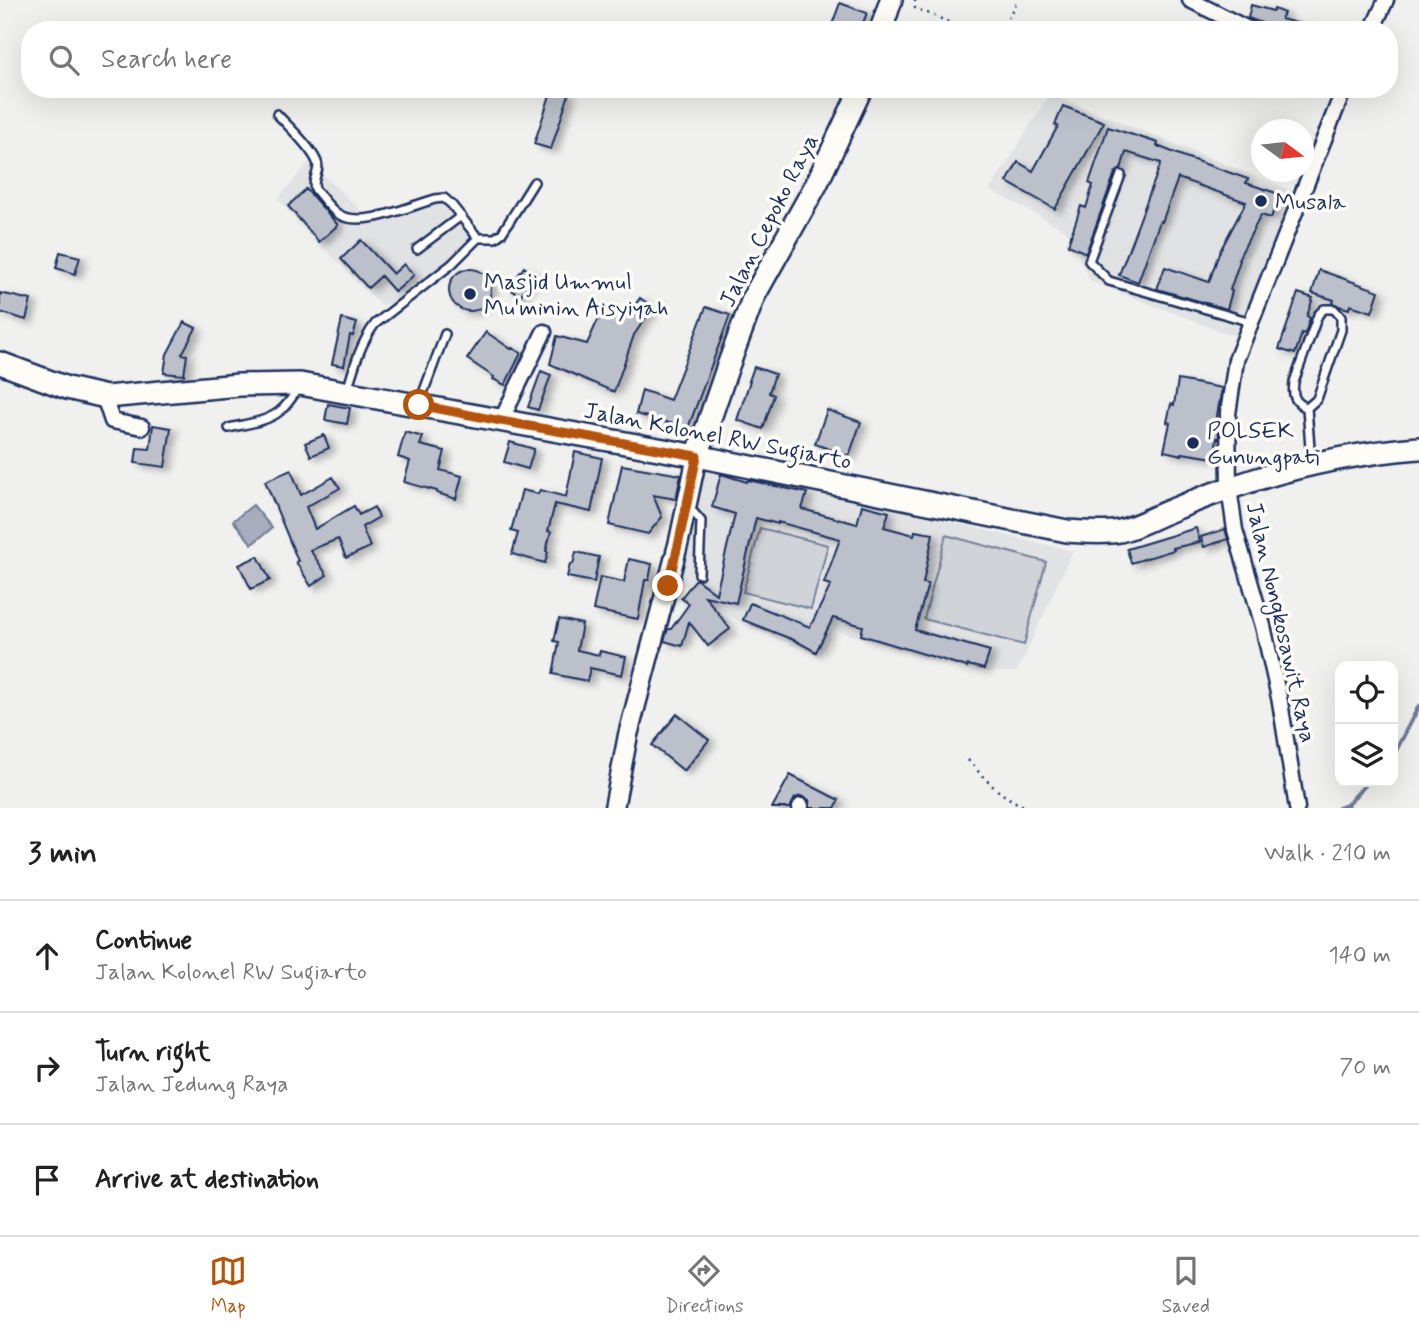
<!DOCTYPE html>
<html lang="en">
<head>
<meta charset="utf-8">
<style>
  :root { --surface:#fff; --page:#f2f2f2; --text:#222; --muted:#767676; --line:#e0e0e0; --accent:#b45309 }
  body { margin:0; font-family:Mynerve,sans-serif; background:var(--page); color:var(--text) }
  .controls { position:absolute; right:21px; bottom:21px; display:grid; overflow:hidden; border-radius:14px; box-shadow:0 7px 28px #0002 }
  .controls button { width:63px; height:63px; display:grid; place-items:center; padding:0; border:0; border-bottom:2px solid var(--line); background:var(--surface); color:var(--text); font:35px sans-serif }
  .compass { position:absolute; left:1251px; top:119px; width:63px; height:63px; border-radius:50%; background:var(--surface); box-shadow:0 7px 28px #0002; rotate:105deg }
  .stop { position:absolute; width:21px; height:21px; margin:-16px; border:5px solid #b45309; border-radius:50%; background:#fff }
  .stop.end { background:#b45309; border-color:#fff; box-shadow:0 2px 7px #0008 }
  .list { margin:0; padding:0; list-style:none }
  h2 { display:flex; justify-content:space-between; align-items:center; height:91px; margin:0; padding:0 28px; font-size:30px }
  h2 small { font-size:23px; font-weight:400; color:var(--muted) }
  .list li { display:grid; grid-template-columns:46px 1fr auto; gap:21px; align-items:center; box-sizing:border-box; height:112px; padding:0 28px; border-top:2px solid var(--line) }
  .list b { display:block; font-size:26px; white-space:nowrap }
  .list p { margin:0; font-size:23px; white-space:nowrap; color:var(--muted) }
  .list em { font-size:23px; font-style:normal; color:var(--muted) }
  .icon { flex:none; width:38px; height:38px; fill:none; stroke:currentColor; stroke-width:2; stroke-linecap:round; stroke-linejoin:round }
  .map { position:relative; flex:none; width:1419px; height:808px; overflow:hidden }
  .search { position:absolute; background:var(--surface); box-shadow:0 7px 28px #0002; left:21px; right:21px; top:21px; height:77px; display:flex; align-items:center; gap:18px; box-sizing:border-box; padding:0 24px; border-radius:28px; color:var(--muted); font-size:26px }
  .sheet { height:427px; background:var(--surface) }
  nav { display:flex; justify-content:space-around; align-items:center; box-sizing:border-box; height:98px; border-top:2px solid var(--line); background:var(--surface); font-size:19px; color:var(--muted) }
  nav a { display:grid; justify-items:center; gap:4px }
  nav .on { color:var(--accent) }
  .map>svg:first-child { display:block }
</style>
</head>
<body>
<div class="map">
<svg width="1419" height="808" viewBox="0 0 1419 808">
  <defs>
    <filter id="shadow"><feDropShadow dx="6" dy="3.5" stdDeviation="3.5" flood-color="#0004"/></filter>
  </defs>
  <rect width="100%" height="100%" fill="#f0f0ee"/>
  <filter id="ink" filterUnits="userSpaceOnUse"><feTurbulence type="fractalNoise" baseFrequency=".0143" numOctaves="2"/><feDisplacementMap in="SourceGraphic" scale="14" xChannelSelector="R" yChannelSelector="G"/><feConvolveMatrix kernelMatrix="1 2 1 2 8 2 1 2 1" color-interpolation-filters="sRGB"/></filter>
  <g filter="url(#ink)">
    <path fill="#e0e2e3" d="M1050,94L1295,192L1236,337L1090,281L1067,231L990,190Z
      M309,162L372,221L451,197L485,236L402,301L381,305L323,247L278,199Z
      M705,464L1073,551L1017,672H980L928,660L833,629L820,657L743,624L679,582Z"/>
    <path fill="#d0d3d8" stroke="#76819b" stroke-width="2" d="M760,528L828,545L811,609L743,592Z
      M946,535L1046,562L1024,645L924,619Z"/>
    <path fill="#a7adbd" stroke="#6f7b97" stroke-width="2" d="M253,505L272,528L252,544L233,521Z"/>
    <g fill="none" stroke-linecap="round" stroke-linejoin="round">
      <path stroke="#6f7b97" stroke-width="4.5" d="M1393,756L1419,706
        M1339,808L1347,805L1368,782"/>
    </g>
    <path fill="#bbc0ca" stroke="#1b2f5e" stroke-width="2" filter="url(#shadow)" d="M840,3L867,13L860,30H830Z
      M1251,5L1273,11L1274,9L1284,13L1281,19L1309,26V30H1266L1267,25L1248,18Z
      M552,89L569,94L551,149L534,144Z
      M1063,106L1104,122L1055,209L1007,182L1018,162L1033,171L1058,126L1055,125Z
      M1108,127L1158,143L1157,146L1185,157L1248,179L1246,183L1279,194L1271,218L1261,215L1238,259L1240,260L1230,290L1232,291L1227,309L1157,289L1165,267L1209,282L1219,253L1246,202L1178,178L1162,222L1160,221L1138,282L1119,275L1161,163L1126,152L1121,169L1115,173L1086,253L1068,245L1081,206L1086,208L1093,185L1089,183Z
      M306,189L338,225L319,242L288,206Z
      M361,240L393,274L404,264L414,275L395,292L381,276L368,288L341,259Z
      M60,252L80,257L75,274L56,268Z
      M524,267L535,275L520,296L509,288Z
      M449 290a21 21 0 1 1 42 0a21 21 0 1 1-42 0Z
      M1319,270L1379,291L1372,312L1350,305L1349,309L1339,306L1333,303L1334,300L1312,293Z
      M0,293L31,300L26,320L0,312Z
      M1298,293L1313,298L1307,316L1310,318L1305,334L1302,333L1295,354L1279,349Z
      M640,298L653,307L634,335L614,392L550,364L557,336L587,344L605,304L628,315Z
      M706,307L730,315L688,428L636,414L642,390L670,400Z
      M342,319L357,323L353,336L350,335L344,366L332,364Z
      M184,322L196,328L182,354L187,355L184,375L164,373L167,354Z
      M486,332L511,349L512,348L521,353L505,385L493,379L494,377L467,359Z
      M754,367L775,374L769,393L774,395L763,429L737,420L750,381H749Z
      M541,371L551,375L538,410L528,407Z
      M1178,380L1222,388L1216,421H1218L1219,439L1217,438L1214,458L1182,453V455L1164,451L1170,423L1167,422L1171,404L1174,405Z
      M328,404L350,408L347,424L325,420Z
      M827,410L861,422L849,456L815,444Z
      M153,425L171,428L165,467L135,463L137,448L150,449Z
      M405,432L423,437L420,445L445,451L440,470L462,476L456,499L437,493V491L404,482L410,461L398,457Z
      M324,435L329,448L311,456L305,443Z
      M510,442L534,449L528,469L504,462Z
      M575,452L602,458L591,512L555,504L548,531L551,532L546,551L548,552L545,563L512,554L518,533L511,531L522,490L538,494L540,490L566,497Z
      M622,465L681,475L676,499L653,495L662,517L648,534L609,525Z
      M291,470L301,495L333,477L340,488L306,507L315,529L354,506L359,515L374,507L379,517L362,527L370,547L346,558L338,539L310,550L327,575L311,586L296,562L298,561L265,481Z
      M721,474L747,482L748,480L807,493L802,509L857,524L862,505L889,512L884,527L914,535L915,531L933,534L923,583L928,584L915,630L990,651L984,669L968,665L967,667L861,635L863,626L833,618L816,652L796,641L743,620L750,603L810,627L831,585L824,583L840,539L778,522V524L756,518L736,603L705,596L730,629L708,646L689,622L682,646L664,641L668,629H671L689,604L681,598L696,579L716,594L735,514L712,507Z
      M1196,528L1200,542L1173,548L1174,550L1131,563L1127,549Z
      M1225,529L1228,539L1204,547L1201,537Z
      M576,552L599,557L594,582L567,577L570,564H573Z
      M258,556L270,580L251,589L239,565Z
      M629,559L652,564L649,580H645L638,619L593,610L600,577L624,582Z
      M559,619L582,624L577,650L599,655L600,651L626,657L622,675L590,668L587,681L553,674L559,642L554,641Z
      M677,714L709,740L684,771L652,745Z
      M790,775L839,800L835,808H810L809,800L801,796L795,798L790,808H772Z"/>
    <g fill="none" stroke-linecap="round" stroke-linejoin="round">
      <g stroke="#1b2f5e" stroke-width="12">
        <path id="service" d="M277,114C288,126 311,147 317,162C321,173 311,177 315,189C322,197 329,208 338,214C361,229 410,206 435,199L444,198L451,204L478,238
          M1121,175L1089,261L1109,281L1251,322
          M417,249L461,216
          M347,391C354,367 360,344 375,324L452,264L478,238H495L502,233L534,182
          M419,404L445,334
          M1307,408C1295,402 1292,397 1294,382L1318,315L1324,309H1334L1341,317V330L1317,399L1307,408L1311,461
          M229,428C245,424 267,422 280,411C288,405 293,396 298,388
          M686,509L694,513L701,521L699,574"/>
      </g>
      <g stroke="#1b2f5e" stroke-width="19">
        <path id="minor" d="M1190,0L1250,30
          M1372,30L1386,0
          M106,397V403L112,421L142,427
          M501,421L544,332
          M800,808L801,806
          M1297,808L1280,702L1263,626L1235,530L1229,488L1228,414L1236,360L1344,89"/>
      </g>
      <g stroke="#1b2f5e" stroke-width="23">
        <path id="tertiary" d="M614,808L628,735L679,541L697,456"/>
      </g>
      <g stroke="#1b2f5e" stroke-width="26">
        <path id="secondary" d="M881,30L891,0
          M0,363L67,388L106,397L239,385L300,384L697,456L1067,531C1084,532 1103,534 1120,531C1136,527 1150,519 1165,513C1187,504 1208,495 1230,488C1290,467 1356,453 1419,448
          M697,456L728,366L754,296L816,185L861,89"/>
      </g>
      <path stroke="#1b2f5e" stroke-width="2.5" stroke-dasharray="2 5" stroke-linecap="butt" d="M915,0V8L968,30
        M1001,30L1018,0
        M968,760C988,782 1000,797 1029,808"/>
      <use href="#service" stroke="#fdfcf7" stroke-width="7"/>
      <use href="#minor" stroke="#fdfcf7" stroke-width="14"/>
      <use href="#tertiary" stroke="#fdfcf7" stroke-width="18"/>
      <use href="#secondary" stroke="#fdfcf7" stroke-width="21"/>
    </g>
  </g>
  <g fill="none" stroke-linecap="round" stroke-linejoin="round" filter="url(#ink)">
    <path stroke="#b45309" stroke-width="9" d="M419,405L501,421L697,456L679,541L668,586"/>
  </g>
  <g fill="#1b2f5e" stroke="#fdfcf7" stroke-width="2.5">
    <circle cx="1261" cy="201" r="7"/>
    <circle cx="470" cy="294" r="7"/>
    <circle cx="1193" cy="443" r="7"/>
  </g>
  <g text-anchor="middle" stroke-width="7" stroke-linejoin="round" paint-order="stroke">
    <g font-size="23" fill="#1b2f5e" stroke="#fdfcf7" text-anchor="start">
      <text x="1275" y="209">Musala</text>
      <text x="484" y="289">Masjid Ummul<tspan x="484" dy="26">Mu'minin Aisyiyah</tspan></text>
      <text x="1207" y="438">POLSEK<tspan x="1207" dy="26">Gunungpati</tspan></text>
    </g>
    <g font-size="23" fill="#1b2f5e" stroke="#fdfcf7">
      <text transform="translate(768 220) rotate(-63)" y="8">Jalan Cepoko Raya</text>
      <text transform="translate(718 435) rotate(11)" y="8">Jalan Kolonel RW Sugiarto</text>
      <text transform="translate(1282 622) rotate(77)" y="8">Jalan Nongkosawit Raya</text>
    </g>
  </g>
</svg>
<div class="controls">
<button><svg class="icon" aria-label="locate" viewBox="0 0 24 24"><circle cx="12" cy="12" r="6"/><path d="M12 2v4M12 18v4M2 12h4M18 12h4"/></svg></button>
<button><svg class="icon" aria-label="layers" viewBox="0 0 24 24"><path d="M12 4l9 5-9 5-9-5zM3 14l9 5 9-5"/></svg></button>
</div>
<svg class="compass" viewBox="-18 -18 36 36"><path d="M0-13l5 13h-10z" fill="#e53935"/><path d="M0 13l5-13h-10z" fill="#767676"/></svg>
<div class="stop" style="left:419px;top:405px"></div>
<div class="stop end" style="left:668px;top:586px"></div>
<div class="search"><svg class="icon" aria-label="search" viewBox="0 0 24 24"><circle cx="10" cy="10" r="6"/><path d="M15 15l6 6"/></svg>Search here</div>
</div>
<section class="sheet">
<h2>3 min<small>Walk · 210 m</small></h2>
<ul class="list">
<li><svg class="icon" aria-label="ahead" viewBox="0 0 24 24"><path d="M12 20V5M6 11l6-6 6 6"/></svg><div><b>Continue</b><p>Jalan Kolonel RW Sugiarto</p></div><em>140 m</em></li>
<li><svg class="icon" aria-label="right" viewBox="0 0 24 24"><path d="M7 20v-9h11M14 6l5 5-5 5"/></svg><div><b>Turn right</b><p>Jalan Jedung Raya</p></div><em>70 m</em></li>
<li><svg class="icon" aria-label="arrive" viewBox="0 0 24 24"><path d="M6 21V4h12l-3 4 3 4H6"/></svg><div><b>Arrive at destination</b></div></li>
</ul>
</section>
<nav>
<a class="on"><svg class="icon" aria-label="map" viewBox="0 0 24 24"><path d="M3 6l6-2 6 2 6-2v14l-6 2-6-2-6 2zM9 4v14M15 6v14"/></svg>Map</a>
<a><svg class="icon" aria-label="directions" viewBox="0 0 24 24"><path d="M12 3l9 9-9 9-9-9zM9 14v-3h6M13 9l2 2-2 2"/></svg>Directions</a>
<a><svg class="icon" aria-label="saved" viewBox="0 0 24 24"><path d="M7 4h10v16l-5-4-5 4z"/></svg>Saved</a>
</nav>
</body>
</html>
